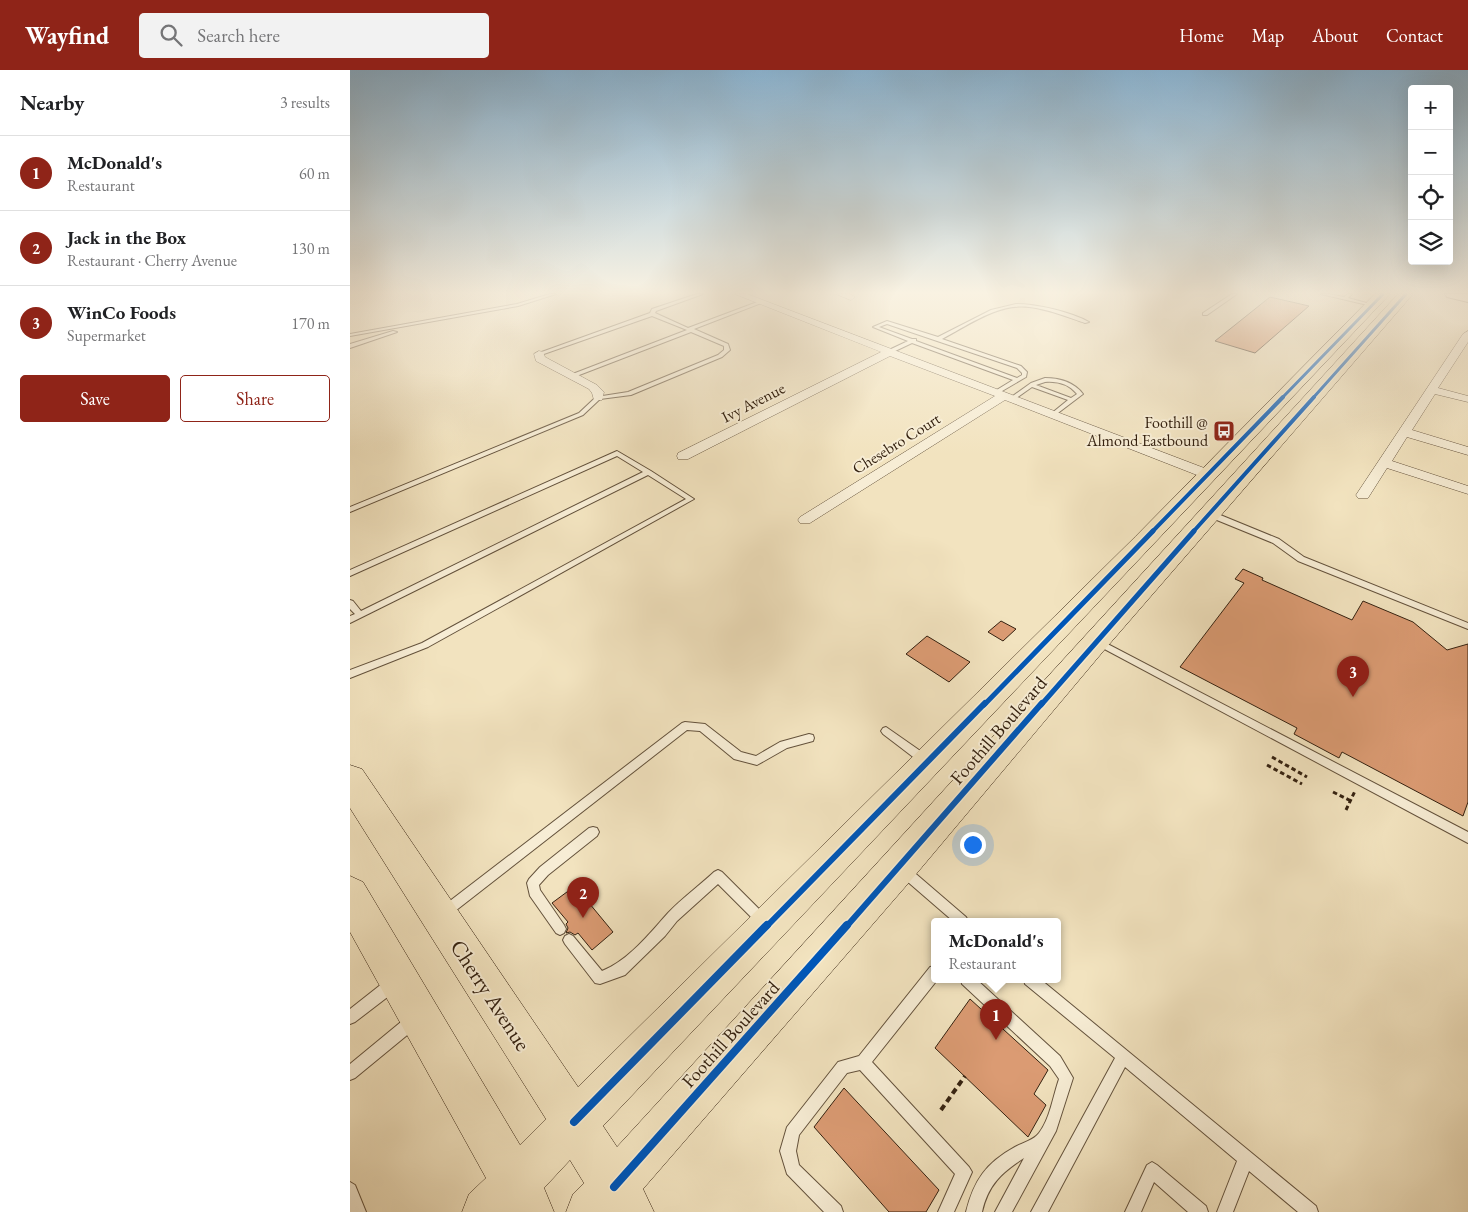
<!DOCTYPE html>
<html lang="en">
<head>
<meta charset="utf-8">
<style>
  :root { --surface:#fff; --page:#f2f2f2; --text:#202124; --muted:#757577; --line:#e0e0e0; --accent:#8f2418 }
  body { margin:0; font-family:"EB Garamond",serif; background:var(--page); color:var(--text) }
  .controls { position:absolute; right:15px; top:15px; display:grid; overflow:hidden; border-radius:5px; box-shadow:0 5px 20px #0002 }
  .controls button { width:45px; height:45px; display:grid; place-items:center; padding:0; border:0; border-bottom:1px solid var(--line); background:var(--surface); color:var(--text); font:25px sans-serif }
  .you { position:absolute; left:622px; top:774px; width:18px; height:18px; margin:-12px; border:4px solid #fff; border-radius:50%; background:#1a73e8; box-shadow:0 0 0 8px #1a73e833 }
  .badge { display:grid; place-items:center; width:32px; height:32px; border-radius:50%; background:var(--accent); color:#fff; font-size:16px; font-weight:700 }
  .pin { position:absolute; translate:-50% -41px; filter:drop-shadow(0 1px 2px #0008) }
  .pin::after { content:''; position:absolute; top:26px; width:18px; height:15px; background:inherit; clip-path:polygon(0 0,100% 0,50% 100%) }
  .popup { position:absolute; left:581px; top:848px; width:130px; height:65px; box-sizing:border-box; display:grid; place-content:center; border-radius:5px; background:var(--surface); filter:drop-shadow(0 1px 4px #0005); font-size:16px; white-space:nowrap; color:var(--muted) }
  .popup b { font-size:19px; color:var(--text) }
  .popup::after { content:''; position:absolute; left:50%; top:100%; margin-left:-10px; border:10px solid transparent; border-top-color:var(--surface) }
  .list { margin:0; padding:0; list-style:none }
  h2 { display:flex; justify-content:space-between; align-items:center; height:65px; margin:0; padding:0 20px; font-size:21px }
  h2 small { font-size:16px; font-weight:400; color:var(--muted) }
  .list li { display:grid; grid-template-columns:32px 1fr auto; gap:15px; align-items:center; box-sizing:border-box; height:75px; padding:0 20px; border-top:1px solid var(--line) }
  .list b { display:block; font-size:19px; white-space:nowrap }
  .list p { margin:0; font-size:16px; white-space:nowrap; color:var(--muted) }
  .list em { font-size:16px; font-style:normal; color:var(--muted) }
  .actions { display:flex; gap:10px; padding:15px 20px }
  .actions a { flex:1; padding:11px 0; border:1px solid var(--accent); border-radius:5px; text-align:center; font-size:18px; color:var(--accent) }
  .actions .main { background:var(--accent); color:#fff }
  .icon { flex:none; width:28px; height:28px; fill:none; stroke:currentColor; stroke-width:2; stroke-linecap:round; stroke-linejoin:round }
  .map { position:relative; flex:none; width:1118px; height:1142px; overflow:hidden }
  header { display:flex; align-items:center; gap:30px; box-sizing:border-box; height:70px; padding:0 25px; background:var(--accent); color:#fff }
  header strong { font-size:24px }
  nav { display:flex; gap:28px; margin-inline-start:auto; font-size:18px }
  .search { width:350px; height:45px; background:var(--page); display:flex; align-items:center; gap:12px; box-sizing:border-box; padding:0 18px; border-radius:5px; color:var(--muted); font-size:19px }
  main { display:flex }
  aside { flex:1; background:var(--surface) }
  .map>svg:first-child { display:block }
</style>
</head>
<body>
<header>
<strong>Wayfind</strong>
<div class="search"><svg class="icon" aria-label="search" viewBox="0 0 24 24"><circle cx="10" cy="10" r="6"/><path d="M15 15l6 6"/></svg>Search here</div>
<nav><a>Home</a><a>Map</a><a>About</a><a>Contact</a></nav>
</header>
<main>
<aside>
<h2>Nearby<small>3 results</small></h2>
<ul class="list">
<li><span class="badge">1</span><div><b>McDonald's</b><p>Restaurant</p></div><em>60 m</em></li>
<li><span class="badge">2</span><div><b>Jack in the Box</b><p>Restaurant · Cherry Avenue</p></div><em>130 m</em></li>
<li><span class="badge">3</span><div><b>WinCo Foods</b><p>Supermarket</p></div><em>170 m</em></li>
</ul>
<div class="actions"><a class="main">Save</a><a>Share</a></div>
</aside>
<div class="map">
<svg width="1118" height="1142" viewBox="0 0 1118 1142">
  <rect width="100%" height="100%" fill="#f2e3bf"/>
  <filter id="stains"><feTurbulence type="fractalNoise" baseFrequency=".004" numOctaves="4"/><feColorMatrix values="0 0 0 0 .2 0 0 0 0 .09 0 0 0 0 .02 0 0 0 .5 -.17"/></filter>
  <radialGradient id="worn" r=".72"><stop offset=".6" stop-color="#630" stop-opacity="0"/><stop offset="1" stop-color="#630" stop-opacity=".3"/></radialGradient>
  <path fill="#db9b73" stroke="#342110" d="M920,227L959,236L905,283L865,271Z
    M893,499L913,508L912,510L1002,550L1013,531L1063,552L1097,580L1118,574V732L1113,746L992,682L989,688L944,664L947,658L830,597L894,513L885,509Z
    M651,551L666,559L653,571L638,562Z
    M577,566L620,592L599,612L556,584Z
    M225,816L263,862L242,880L228,863L225,865L220,862L216,863L218,858L216,854L218,852L202,833Z
    M620,929L698,1000L684,1024L696,1035L678,1067L585,978Z
    M494,1018L589,1120L576,1142H539L464,1057Z"/>
  <g fill="none" stroke-linecap="round" stroke-linejoin="round">
    <g stroke="#64523c" stroke-width="2">
      <path id="lane" d="M200,224H206L168,236L0,266V264L167,234Z
        M347,224H353L306,241L305,243L338,258L410,231L414,232L344,259L378,274L380,280L372,287L281,325L250,329L233,345L0,442V437L229,343L246,327L278,322L368,285L374,280V276L341,262L224,307H220V305L337,260L302,246L191,285L186,284L300,243L302,239Z
        M882,224H887L857,245H853V243Z
        M971,224H978L994,227L998,224H1002L998,228L1024,235L1022,236Z
        M666,234C687,234 721,242 739,252L735,253C717,247 698,239 679,237C648,233 619,255 592,269L671,296L677,302L676,307L647,324L644,322L645,321L663,310L562,273L543,282H539V280L558,271L523,257L537,251L588,267L641,240ZM537,254L667,298L672,303V305L667,308L566,271V269H562L529,257Z
        M43,261L47,262L0,278V274Z
        M695,308C709,308 724,312 733,324L704,346L701,344L702,343L718,330L682,317L665,329L660,328L681,313ZM695,312C707,311 719,314 727,324L721,328L686,315Z
        M267,381L301,401L344,429L78,577L0,608V600L72,573L336,429L298,405L0,553V546L5,544L0,539V530L3,531L11,541L293,402L267,386L0,506V500Z
        M857,442H863L929,469L954,487L1118,553V559L948,491L923,473L857,446Z
        M748,569L1118,762V773L745,574L744,572Z
        M335,652L355,654L391,682L406,686L430,672L459,664L463,665L464,668L463,671L437,678L407,695L384,689L350,661L337,660L100,845L96,847L92,845L90,841L92,837L332,653Z
        M536,657L579,687L580,690L579,693L575,694L571,693L533,664L531,661L533,658Z
        M243,757L247,758L249,762L247,766L198,805L189,815L190,820L214,855L216,859L214,863L210,865L206,863L180,826L177,813L179,809L190,797L239,758Z
        M555,796L559,798L616,847L618,851H603L551,806L549,802L551,798Z
        M368,800L372,802L417,847L419,851L417,855L413,857L409,855L368,814L327,851L315,866L275,905L250,914L245,913L215,874L213,870L215,866L219,864L223,866L252,901C279,890 299,864 318,843C332,828 349,816 364,802Z
        M585,896V909H588L522,992L619,1097L622,1102L604,1142H588L605,1104L510,1000L497,1003L449,1065L446,1081L449,1095L491,1136L493,1142H474L437,1104L430,1081L437,1057L488,992L509,986L580,897Z
        M43,908L48,909L49,914L48,919L5,952L0,954V939L38,909Z
        M611,909H626L710,986L723,1008L706,1061L662,1142H645L674,1088C651,1103 638,1115 632,1142H616C624,1110 636,1093 665,1077C672,1073 684,1070 689,1063C700,1049 703,1026 709,1009L700,996L612,914Z
        M674,909H690L966,1136L968,1142H948L899,1101L883,1142H867L887,1091L775,997L698,1142H681L765,988L675,914Z
        M62,945L67,947L69,952L67,957L5,1008L0,1010V994L57,947Z
        M802,1092L807,1095L856,1136L858,1142H838L804,1112L791,1142H775L797,1095Z
        M0,1112L5,1115L16,1142H0Z"/>
    </g>
    <g stroke="#64523c" stroke-width="1">
      <path id="street" d="M385,224H397L862,401L864,404L862,407H852L655,330L460,453H450L448,450L450,447L645,326L540,286L338,389H328L327,386L328,383L531,282Z
        M486,224H500L505,227L501,230Z
        M1118,261V272L1088,318L1118,326V332L1085,324L1062,360L1118,377V385L1057,367L1042,391L1118,416V424L1037,398L1018,428H1008L1006,425L1113,264Z
        M189,281L193,282L195,287L247,315L254,322L252,330H244L242,323L239,319L186,291L184,284Z"/>
    </g>
    <g stroke="#342110" stroke-width="2">
      <path id="secondary" d="M1095,224H1118V232L1097,227Z"/>
    </g>
    <g stroke="#342110" stroke-width="1">
      <path id="primary" d="M1025,224H1040L253,1056L267,1077L1048,224H1063L756,578L562,809L293,1119L304,1142H216L223,1124L234,1113L220,1090L194,1118L204,1142H112L119,1124L136,1108L0,862V806L13,812L170,1075L196,1049L0,738V695L12,699L228,1017L785,467Z"/>
    </g>
    <path stroke="#342110" stroke-width="3" stroke-dasharray="4.5 3" stroke-linecap="butt" d="M922,687L957,707
      M917,695L952,714
      M983,722L1001,731
      M996,740L1005,721"/>
    <path stroke="#342110" stroke-width="4" stroke-dasharray="6 4" stroke-linecap="butt" d="M591,1040L615,1006"/>
    <use href="#lane" fill="#f7edd5" fill-rule="evenodd"/>
    <use href="#street" fill="#f7edd5" fill-rule="evenodd"/>
    <use href="#secondary" fill="#f7edd5" fill-rule="evenodd"/>
    <use href="#primary" fill="#f2e3bf" fill-rule="evenodd"/>
    <g stroke="#f7edd5" stroke-width="5">
      <path id="cycleway-far4" d="M932,328L1033,224
        M963,328L1056,224"/>
    </g>
    <g stroke="#f7edd5" stroke-width="6">
      <path id="cycleway-far3" d="M802,462L933,327
        M843,462L964,327"/>
    </g>
    <g stroke="#f7edd5" stroke-width="8">
      <path id="cycleway-far2" d="M634,635L803,461
        M691,635L844,461"/>
    </g>
    <g stroke="#f7edd5" stroke-width="9">
      <path id="cycleway-far1" d="M416,857L635,633
        M496,857L692,633"/>
    </g>
    <g stroke="#f7edd5" stroke-width="11">
      <path id="cycleway" d="M224,1052L417,855
        M264,1117L497,855"/>
    </g>
    <use href="#cycleway-far4" stroke="#0057b8" stroke-width="3"/>
    <use href="#cycleway-far3" stroke="#0057b8" stroke-width="4"/>
    <use href="#cycleway-far2" stroke="#0057b8" stroke-width="5"/>
    <use href="#cycleway-far1" stroke="#0057b8" stroke-width="6"/>
    <use href="#cycleway" stroke="#0057b8" stroke-width="8"/>
  </g>
  <linearGradient id="sky" x2="0" y2="1"><stop stop-color="#8bb7d7"/><stop offset="0.58" stop-color="#f9f2e2"/><stop offset="1" stop-color="#f9f2e2" stop-opacity="0"/></linearGradient>
  <rect width="1118" height="384" fill="url(#sky)"/>
  <defs>
    <g id="bus-square" transform="scale(1.125)"><rect x="-9" y="-9" width="18" height="18" rx="4" fill="#8f2418" stroke="#f7edd5"/><path d="M-5-6H5V4H4V6H2V4H-2V6H-4V4H-5ZM-3.5-4V0h7V-4ZM-3.5 1.2v1.5H-2V1.2ZM2 1.2v1.5H3.5V1.2Z" fill="#fff"/></g>
  </defs>
  <g fill-rule="evenodd">
    <use href="#bus-square" x="874" y="361"/>
  </g>
  <g text-anchor="middle" stroke-width="4" stroke-linejoin="round" paint-order="stroke">
    <g font-size="16" fill="#342110" stroke="#f7edd5">
      <text transform="translate(403 332) rotate(-27)" y="6">Ivy Avenue</text>
      <text transform="translate(546 373) rotate(-32)" y="6">Chesebro Court</text>
    </g>
    <g font-size="16" fill="#342110" stroke="#f7edd5" text-anchor="end">
      <text x="858" y="358">Foothill @<tspan x="858" dy="18">Almond Eastbound</tspan></text>
    </g>
    <g font-size="19" fill="#342110" stroke="#f7edd5">
      <text transform="translate(648 660) rotate(-49)" y="7">Foothill Boulevard</text>
      <text transform="translate(380 964) rotate(-48)" y="7">Foothill Boulevard</text>
    </g>
    <g font-size="22" fill="#342110" stroke="#f7edd5">
      <text transform="translate(141 925) rotate(57)" y="8">Cherry Avenue</text>
    </g>
  </g>
  <rect width="100%" height="100%" filter="url(#stains)"/>
  <rect width="100%" height="100%" fill="url(#worn)"/>
</svg>
<div class="controls">
<button>+</button>
<button>−</button>
<button><svg class="icon" aria-label="locate" viewBox="0 0 24 24"><circle cx="12" cy="12" r="6"/><path d="M12 2v4M12 18v4M2 12h4M18 12h4"/></svg></button>
<button><svg class="icon" aria-label="layers" viewBox="0 0 24 24"><path d="M12 4l9 5-9 5-9-5zM3 14l9 5 9-5"/></svg></button>
</div>
<div class="you"></div>
<div class="pin badge" style="left:646px;top:970px">1</div>
<div class="popup"><b>McDonald's</b>Restaurant</div>
<div class="pin badge" style="left:233px;top:848px">2</div>
<div class="pin badge" style="left:1003px;top:627px">3</div>
</div>
</main>
</body>
</html>
